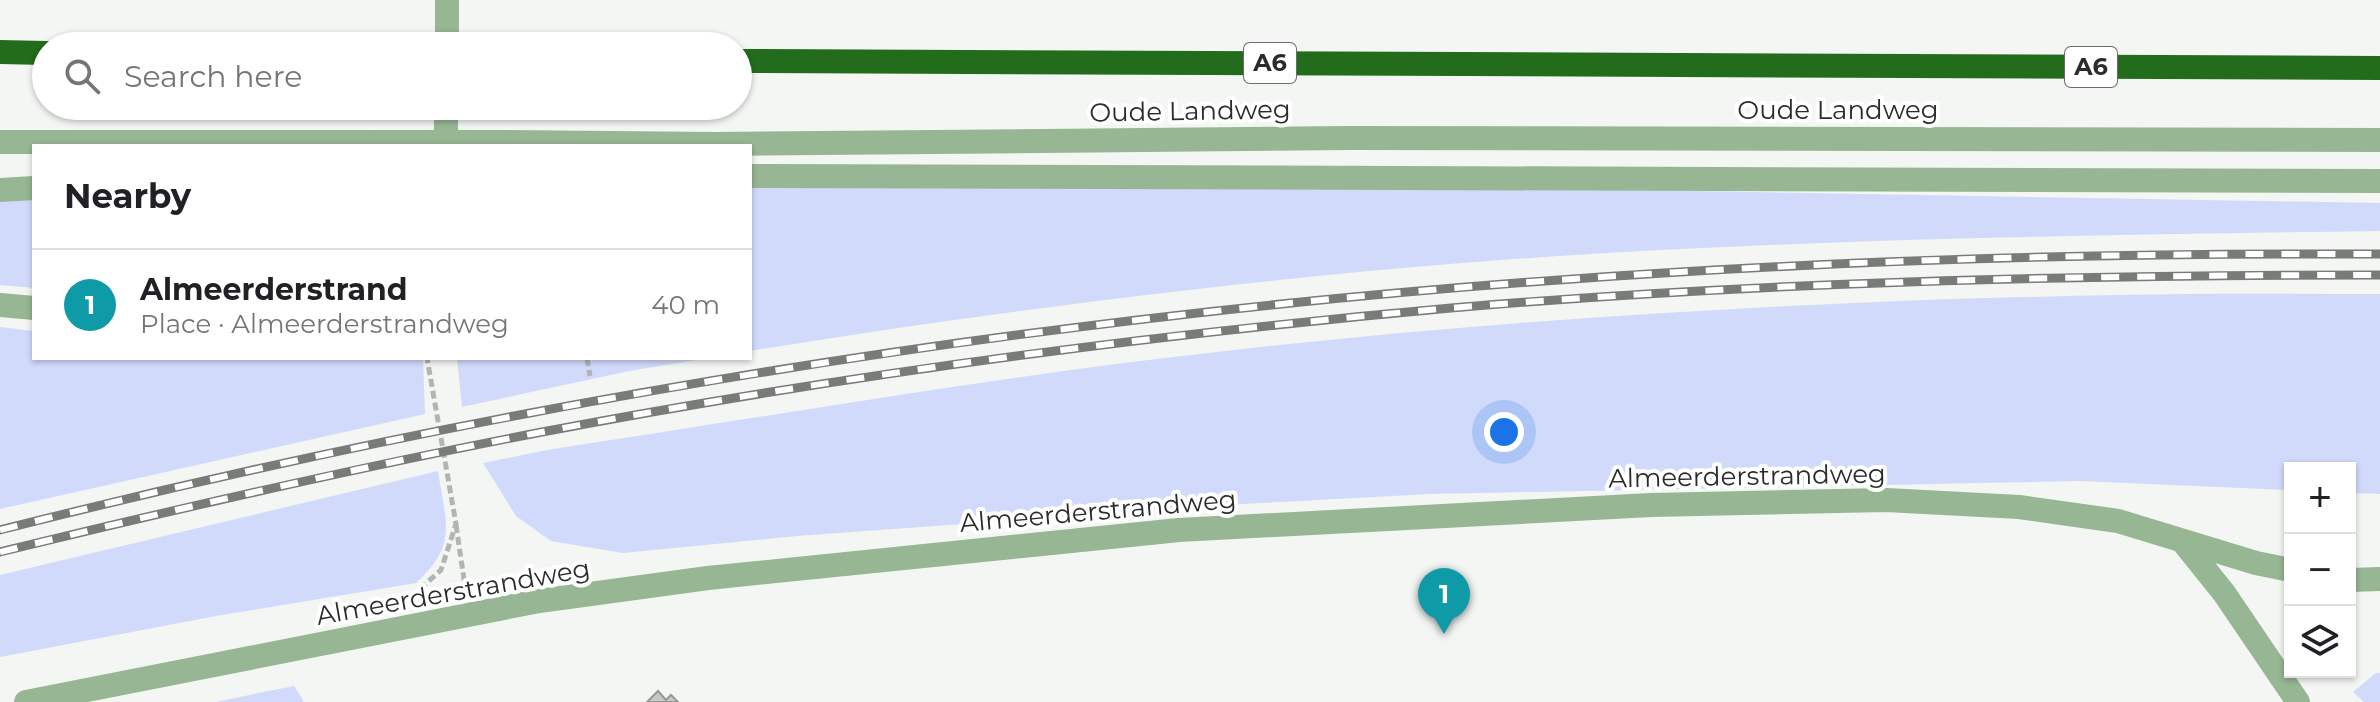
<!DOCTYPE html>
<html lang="en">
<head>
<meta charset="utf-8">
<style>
  :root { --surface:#fff; --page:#f2f2f2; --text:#202124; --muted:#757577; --line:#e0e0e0; --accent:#db2777 }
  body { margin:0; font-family:Montserrat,sans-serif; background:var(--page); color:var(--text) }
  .controls { position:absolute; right:24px; bottom:24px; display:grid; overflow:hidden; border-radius:0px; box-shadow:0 2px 6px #0004 }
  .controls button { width:72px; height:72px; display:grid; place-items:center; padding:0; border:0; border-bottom:2px solid var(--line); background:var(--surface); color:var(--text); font:40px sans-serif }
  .you { position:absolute; left:1504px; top:432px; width:28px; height:28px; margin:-20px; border:6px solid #fff; border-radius:50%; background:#1a73e8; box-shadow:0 0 0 12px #1a73e833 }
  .badge { display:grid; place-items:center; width:52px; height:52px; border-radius:50%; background:var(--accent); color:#fff; font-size:26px; font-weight:700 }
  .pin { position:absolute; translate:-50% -66px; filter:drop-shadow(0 2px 4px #0008) }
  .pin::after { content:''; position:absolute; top:42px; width:28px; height:24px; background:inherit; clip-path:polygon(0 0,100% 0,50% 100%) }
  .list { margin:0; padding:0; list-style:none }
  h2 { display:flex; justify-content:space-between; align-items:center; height:104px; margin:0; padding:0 32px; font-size:34px }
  h2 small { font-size:26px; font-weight:400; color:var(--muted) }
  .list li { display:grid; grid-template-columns:52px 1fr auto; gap:24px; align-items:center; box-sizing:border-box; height:112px; padding:0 32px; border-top:2px solid var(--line) }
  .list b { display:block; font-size:30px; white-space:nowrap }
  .list p { margin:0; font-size:26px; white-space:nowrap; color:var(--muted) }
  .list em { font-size:26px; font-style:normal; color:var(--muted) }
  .icon { flex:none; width:44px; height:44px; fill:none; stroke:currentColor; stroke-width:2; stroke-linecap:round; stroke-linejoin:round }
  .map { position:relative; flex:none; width:2380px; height:702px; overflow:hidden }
  .search { position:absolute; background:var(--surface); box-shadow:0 2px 6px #0004; left:32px; top:32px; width:720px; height:88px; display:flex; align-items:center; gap:20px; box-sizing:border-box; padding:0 28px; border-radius:44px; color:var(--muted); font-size:30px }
  .panel { position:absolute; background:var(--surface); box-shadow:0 2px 6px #0004; left:32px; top:144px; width:720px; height:216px; border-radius:0px }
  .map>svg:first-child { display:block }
</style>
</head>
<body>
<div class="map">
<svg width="2380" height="702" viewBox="0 0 2380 702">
  <rect width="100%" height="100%" fill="#f3f6f2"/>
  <path fill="#d1dafb" d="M750,178L1234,183L2380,203V231C2087,235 1793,239 1501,260C1249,279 999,311 750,351Z
    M34,188V288L0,285V190Z
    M2380,294V494L2350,493V468H2290V490L2080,481L1431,494L1223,505L797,536L623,553L551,541L516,516L483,463L547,450C778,415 1010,374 1243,349C1535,317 1828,300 2121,295C2207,293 2294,294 2380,294Z
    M0,327L34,331V358H423L425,414L0,509Z
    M457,358H709L629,371L462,407Z
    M438,471C446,523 458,545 416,583L216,616L0,657V575Z
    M2376,673H2380V702H2364L2353,692Z
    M294,686L304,702H215Z"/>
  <path fill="#c6c9c6" stroke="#969895" stroke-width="2" d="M658,691L666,700L671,695L678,702H647Z"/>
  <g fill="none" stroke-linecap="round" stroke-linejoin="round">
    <path stroke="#b3b5b2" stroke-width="5" stroke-dasharray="8 4" stroke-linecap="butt" d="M587,358L590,376
      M456,525L465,586
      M411,597L441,570L456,524L427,358"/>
    <path stroke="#97b693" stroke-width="24" d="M447,46V0
      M0,142H378
      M506,142L715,144L1350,138L2380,140
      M446,146V106
      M750,176L2380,181
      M0,190L34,188
      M0,305L34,308
      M2183,542L2224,593L2298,702
      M2350,580L2380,579
      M26,702L539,601L708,578L1179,530L1651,505L1886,500L2019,507L2118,521L2256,563L2290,570"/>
    <path stroke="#236c1c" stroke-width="24" d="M0,52L46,53
      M738,61L2380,68"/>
    <g stroke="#797b79" stroke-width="9">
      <path id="rail" d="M0,530C549,391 1114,305 1680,272C1913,258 2147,253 2380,254
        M0,552C180,508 360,467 542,432C843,375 1147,335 1451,308C1760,282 2070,275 2380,275"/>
    </g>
    <use href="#rail" stroke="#fff" stroke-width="6" stroke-dasharray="18" stroke-linecap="butt"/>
    <path stroke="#97b693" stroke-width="24" d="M378,142H506"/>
  </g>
  <g text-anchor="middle" stroke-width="8" stroke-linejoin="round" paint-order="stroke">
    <g fill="#fff" stroke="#6a6b6a" stroke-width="2">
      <rect x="1244" y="43" width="52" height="40" rx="6"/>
      <rect x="2065" y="47" width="52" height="40" rx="6"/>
    </g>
    <g font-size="24" font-weight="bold" fill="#2a2b2a">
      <text x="1270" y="71">A6</text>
      <text x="2091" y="75">A6</text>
    </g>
    <g font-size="26" fill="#2a2b2a" stroke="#fff">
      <text x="1838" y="119">Oude Landweg</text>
      <text transform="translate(1190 111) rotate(-1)" y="9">Oude Landweg</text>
      <text transform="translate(1747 476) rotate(-1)" y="9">Almeerderstrandweg</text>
      <text transform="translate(1098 511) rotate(-5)" y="9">Almeerderstrandweg</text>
      <text transform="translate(453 592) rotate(-10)" y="9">Almeerderstrandweg</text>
    </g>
  </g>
</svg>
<div class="controls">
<button>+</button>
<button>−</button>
<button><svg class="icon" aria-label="layers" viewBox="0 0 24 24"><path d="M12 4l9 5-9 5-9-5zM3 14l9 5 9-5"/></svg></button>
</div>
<div class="you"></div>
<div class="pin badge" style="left:1444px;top:634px;background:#0f9aa8">1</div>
<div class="search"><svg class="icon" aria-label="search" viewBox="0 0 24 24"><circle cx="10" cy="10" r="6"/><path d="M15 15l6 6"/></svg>Search here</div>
<section class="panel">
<h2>Nearby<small></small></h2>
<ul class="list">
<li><span class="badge" style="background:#0f9aa8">1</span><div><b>Almeerderstrand</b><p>Place · Almeerderstrandweg</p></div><em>40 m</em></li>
</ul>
</section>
</div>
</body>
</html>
